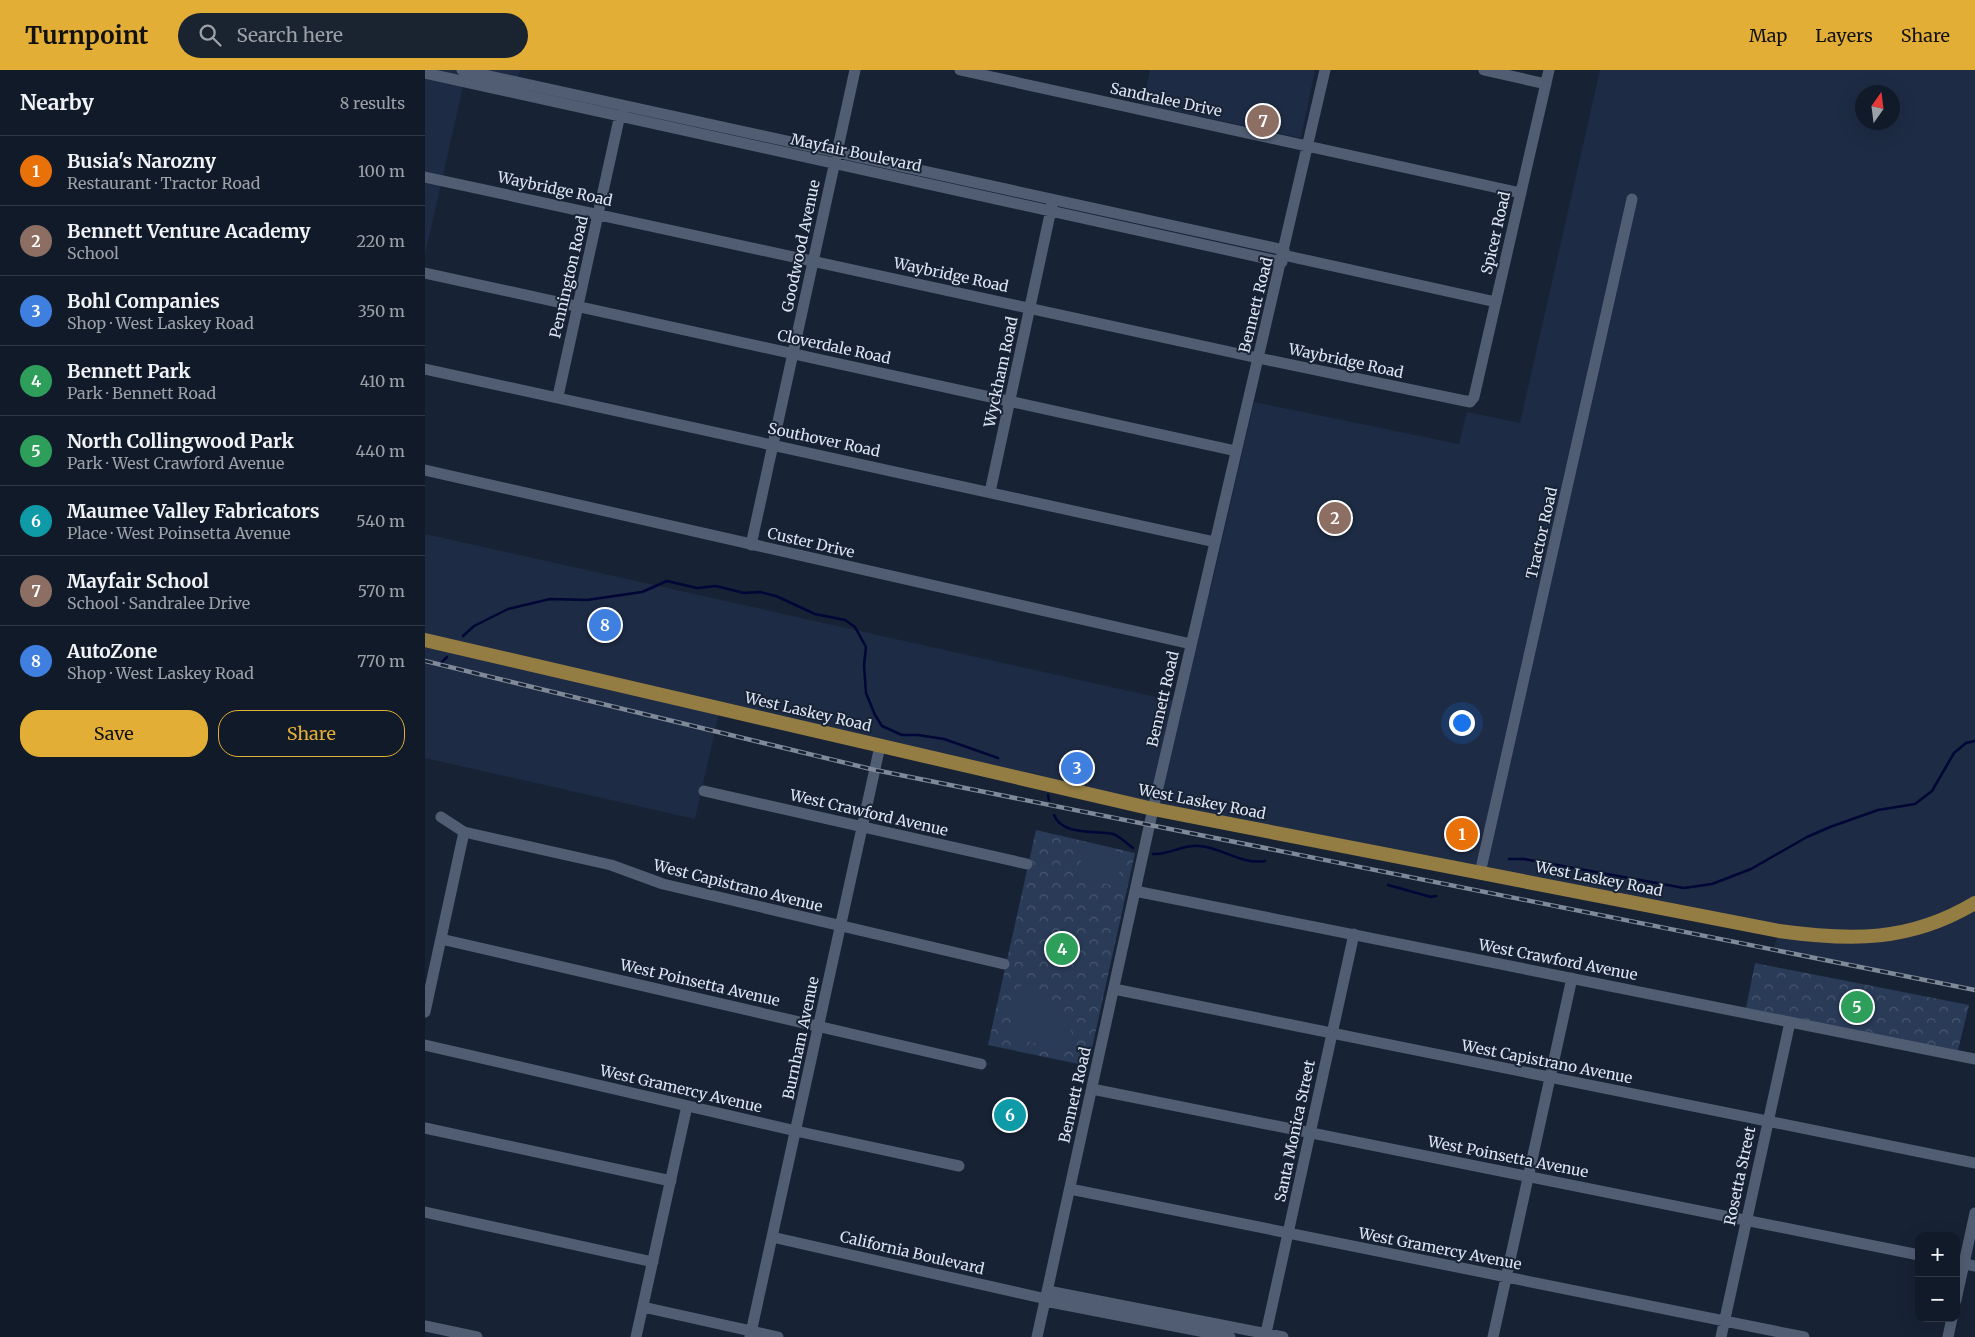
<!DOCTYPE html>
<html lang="en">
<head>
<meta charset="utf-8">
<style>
  :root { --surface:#111a28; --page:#1a2330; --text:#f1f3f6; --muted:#9ca1a8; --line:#303845; --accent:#e3ae35 }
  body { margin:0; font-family:Merriweather,serif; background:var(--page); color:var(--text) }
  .controls { position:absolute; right:15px; bottom:15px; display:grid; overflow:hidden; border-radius:10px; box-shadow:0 5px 20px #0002 }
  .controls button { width:45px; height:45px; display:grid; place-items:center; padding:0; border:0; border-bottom:1px solid var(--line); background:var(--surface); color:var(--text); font:25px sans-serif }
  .compass { position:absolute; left:1430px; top:15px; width:45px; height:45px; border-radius:50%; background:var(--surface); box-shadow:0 5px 20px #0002; rotate:14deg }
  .you { position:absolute; left:1036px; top:652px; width:18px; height:18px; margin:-12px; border:4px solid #fff; border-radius:50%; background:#1a73e8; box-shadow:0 0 0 8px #1a73e833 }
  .badge { display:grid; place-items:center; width:32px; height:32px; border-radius:50%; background:var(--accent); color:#fff; font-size:16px; font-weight:700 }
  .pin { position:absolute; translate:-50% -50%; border:2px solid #fff; box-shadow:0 1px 5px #0006 }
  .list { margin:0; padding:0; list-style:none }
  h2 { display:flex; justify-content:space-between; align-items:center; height:65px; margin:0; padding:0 20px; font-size:21px }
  h2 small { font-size:16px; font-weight:400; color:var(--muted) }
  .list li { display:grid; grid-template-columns:32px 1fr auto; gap:15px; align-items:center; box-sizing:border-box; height:70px; padding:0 20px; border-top:1px solid var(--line) }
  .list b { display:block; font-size:19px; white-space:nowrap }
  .list p { margin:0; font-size:16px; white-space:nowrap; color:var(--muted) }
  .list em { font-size:16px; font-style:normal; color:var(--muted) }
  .actions { display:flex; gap:10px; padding:15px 20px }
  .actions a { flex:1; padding:11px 0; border:1px solid var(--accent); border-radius:20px; text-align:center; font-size:18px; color:var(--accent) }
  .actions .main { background:var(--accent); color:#111 }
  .icon { flex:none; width:28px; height:28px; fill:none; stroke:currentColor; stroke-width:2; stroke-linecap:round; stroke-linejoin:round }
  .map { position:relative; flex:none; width:1550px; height:1267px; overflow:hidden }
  header { display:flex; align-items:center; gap:30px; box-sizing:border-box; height:70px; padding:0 25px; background:var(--accent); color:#111 }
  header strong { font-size:24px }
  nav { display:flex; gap:28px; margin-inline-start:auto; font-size:18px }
  .search { width:350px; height:45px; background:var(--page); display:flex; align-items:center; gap:12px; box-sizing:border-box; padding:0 18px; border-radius:28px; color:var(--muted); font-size:19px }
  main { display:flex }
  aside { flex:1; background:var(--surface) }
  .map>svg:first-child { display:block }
</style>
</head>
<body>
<header>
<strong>Turnpoint</strong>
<div class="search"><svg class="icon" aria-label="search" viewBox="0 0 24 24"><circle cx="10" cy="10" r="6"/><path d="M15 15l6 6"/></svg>Search here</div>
<nav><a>Map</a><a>Layers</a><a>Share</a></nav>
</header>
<main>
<aside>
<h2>Nearby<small>8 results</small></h2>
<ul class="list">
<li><span class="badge" style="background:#e8710a">1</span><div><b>Busia's Narozny</b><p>Restaurant · Tractor Road</p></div><em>100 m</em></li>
<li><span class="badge" style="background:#8d6e63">2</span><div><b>Bennett Venture Academy</b><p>School</p></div><em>220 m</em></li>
<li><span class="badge" style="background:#3f7fe0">3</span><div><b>Bohl Companies</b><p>Shop · West Laskey Road</p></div><em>350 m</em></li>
<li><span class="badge" style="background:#2e9e5b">4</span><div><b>Bennett Park</b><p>Park · Bennett Road</p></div><em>410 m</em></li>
<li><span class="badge" style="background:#2e9e5b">5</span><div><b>North Collingwood Park</b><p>Park · West Crawford Avenue</p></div><em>440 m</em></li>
<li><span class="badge" style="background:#0f9aa8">6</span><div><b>Maumee Valley Fabricators</b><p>Place · West Poinsetta Avenue</p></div><em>540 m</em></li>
<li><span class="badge" style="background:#8d6e63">7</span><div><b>Mayfair School</b><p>School · Sandralee Drive</p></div><em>570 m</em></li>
<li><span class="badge" style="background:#3f7fe0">8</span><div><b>AutoZone</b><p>Shop · West Laskey Road</p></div><em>770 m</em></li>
</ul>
<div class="actions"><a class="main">Save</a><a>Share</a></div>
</aside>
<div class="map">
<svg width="1550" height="1267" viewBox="0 0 1550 1267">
  <defs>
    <pattern id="park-crowns" width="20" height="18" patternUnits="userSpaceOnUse" patternTransform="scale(1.25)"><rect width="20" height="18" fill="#2a3b58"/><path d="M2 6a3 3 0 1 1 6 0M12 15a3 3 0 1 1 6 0" fill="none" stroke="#485770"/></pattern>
  </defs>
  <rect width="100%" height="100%" fill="#172235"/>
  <path fill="#1d2b44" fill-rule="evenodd" d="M0,0H95L90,24L39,12L0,185Z
    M725,0H890L876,68L718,34Z
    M1175,0H1550V920L1348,880L1354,862L1055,803L295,639L270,749L0,688V464L749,631L774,520L785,522L829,332L1034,374L1042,342L1095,353ZM1438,22H1468V52H1438Z"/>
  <path fill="url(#park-crowns)" d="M611,760L710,783L663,996L563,975Z
    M1330,893L1544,935L1533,980L1321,938Z"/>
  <path fill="#2a3b58" d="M660,774L699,783L691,816L652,807Z
    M596,915C636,928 643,945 652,983L584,967L583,962Z"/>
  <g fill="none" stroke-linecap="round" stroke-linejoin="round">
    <path stroke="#000635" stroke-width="2.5" d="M38,566L49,556L83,539L125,529L162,530L217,522L242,511L272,518L291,516L319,523L335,522L351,526L390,544L420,550L430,557L441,577L439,595L441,623L450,645L457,656L477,665H493L519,669L573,688
      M16,593L22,587
      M623,725L624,730
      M629,745C637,766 671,760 688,764C695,766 702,774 708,778
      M728,784C745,785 758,774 775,776C797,778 817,795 840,791
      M1084,789H1099L1259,818L1287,814L1326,799L1382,767L1405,757L1453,740L1490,734L1507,721L1529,683L1541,673L1550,671
      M963,815L1006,827L1011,826"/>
    <path stroke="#505d73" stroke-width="11" d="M37,0L859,180
      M535,0L1096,123
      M1059,0L1121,14
      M0,3L857,192
      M0,107L833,288L1045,332L1049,327L1124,0
      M858,185L1071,232
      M0,203L811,381
      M0,299L790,472
      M133,326L196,40
      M0,400L766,574
      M565,422L627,135
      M326,475L430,0
      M279,721L602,794
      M16,747L39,762L186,795L238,814L579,894
      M1055,803L1207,129
      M710,821L1550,989
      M16,869L556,994
      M689,919L1550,1093
      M0,942L39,762
      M0,975L371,1061L534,1096
      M667,1019L1494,1185
      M0,1058L246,1111
      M645,1119L1379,1267
      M0,1142L228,1192
      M347,1167L621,1229
      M1531,1192L1550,1196
      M623,1221L858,1267
      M1531,1230L1550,1143
      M620,1231L805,1267
      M218,1237L353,1267
      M0,1256L52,1267
      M841,1263L929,864
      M211,1267L262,1036
      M325,1267L455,676
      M612,1267L728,739L900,0
      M1068,1267L1147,908
      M1296,1267L1365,952
      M1523,1267L1527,1248"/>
    <path stroke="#947d42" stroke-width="14" d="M0,570L728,739L1354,861C1426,871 1485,872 1550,833"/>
    <g stroke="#7f8998" stroke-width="4.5">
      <path id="rail" d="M0,591L450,700L1550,920"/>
    </g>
    <use href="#rail" stroke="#172235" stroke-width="2.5" stroke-dasharray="8" stroke-linecap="butt"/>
  </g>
  <g text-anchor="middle" stroke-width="4" stroke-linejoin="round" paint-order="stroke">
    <g font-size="15" fill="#dde5f2" stroke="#172235">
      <text transform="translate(741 30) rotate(12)" y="5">Sandralee Drive</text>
      <text transform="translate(431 83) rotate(12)" y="5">Mayfair Boulevard</text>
      <text transform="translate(130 119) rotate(12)" y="5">Waybridge Road</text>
      <text transform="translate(1071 163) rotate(-77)" y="5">Spicer Road</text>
      <text transform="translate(376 176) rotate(-78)" y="5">Goodwood Avenue</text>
      <text transform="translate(526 205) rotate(12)" y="5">Waybridge Road</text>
      <text transform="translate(144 207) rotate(-77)" y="5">Pennington Road</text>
      <text transform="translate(831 235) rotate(-76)" y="5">Bennett Road</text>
      <text transform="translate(409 277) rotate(12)" y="5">Cloverdale Road</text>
      <text transform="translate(921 291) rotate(12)" y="5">Waybridge Road</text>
      <text transform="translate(576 302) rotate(-78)" y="5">Wyckham Road</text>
      <text transform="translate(399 370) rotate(12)" y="5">Southover Road</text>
      <text transform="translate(1117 463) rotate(-77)" y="5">Tractor Road</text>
      <text transform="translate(386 473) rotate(13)" y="5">Custer Drive</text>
      <text transform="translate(738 629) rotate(-77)" y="5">Bennett Road</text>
      <text transform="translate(383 642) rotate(13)" y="5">West Laskey Road</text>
      <text transform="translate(777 732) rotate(11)" y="5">West Laskey Road</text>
      <text transform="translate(444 743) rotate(13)" y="5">West Crawford Avenue</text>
      <text transform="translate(1174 809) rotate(11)" y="5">West Laskey Road</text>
      <text transform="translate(313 816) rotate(14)" y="5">West Capistrano Avenue</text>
      <text transform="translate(1133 890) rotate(11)" y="5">West Crawford Avenue</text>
      <text transform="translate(275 913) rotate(13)" y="5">West Poinsetta Avenue</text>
      <text transform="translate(376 968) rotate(-78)" y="5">Burnham Avenue</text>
      <text transform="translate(1122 992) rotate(11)" y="5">West Capistrano Avenue</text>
      <text transform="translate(256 1019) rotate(13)" y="5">West Gramercy Avenue</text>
      <text transform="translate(650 1025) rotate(-77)" y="5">Bennett Road</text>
      <text transform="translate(870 1061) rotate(-78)" y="5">Santa Monica Street</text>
      <text transform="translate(1083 1087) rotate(11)" y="5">West Poinsetta Avenue</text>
      <text transform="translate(1315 1106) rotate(-78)" y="5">Rosetta Street</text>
      <text transform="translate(1015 1179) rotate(11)" y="5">West Gramercy Avenue</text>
      <text transform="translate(487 1183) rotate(13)" y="5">California Boulevard</text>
    </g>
  </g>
</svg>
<div class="controls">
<button>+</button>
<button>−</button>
</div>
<svg class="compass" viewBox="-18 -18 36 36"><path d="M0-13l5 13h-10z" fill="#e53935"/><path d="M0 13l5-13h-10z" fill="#9ca1a8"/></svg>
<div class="you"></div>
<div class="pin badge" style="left:1037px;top:764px;background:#e8710a">1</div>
<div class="pin badge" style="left:910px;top:448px;background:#8d6e63">2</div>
<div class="pin badge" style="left:652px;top:698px;background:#3f7fe0">3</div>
<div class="pin badge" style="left:637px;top:879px;background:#2e9e5b">4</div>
<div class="pin badge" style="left:1432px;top:937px;background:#2e9e5b">5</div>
<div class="pin badge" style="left:585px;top:1045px;background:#0f9aa8">6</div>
<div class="pin badge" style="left:838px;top:51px;background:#8d6e63">7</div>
<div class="pin badge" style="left:180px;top:555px;background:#3f7fe0">8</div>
</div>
</main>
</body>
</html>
